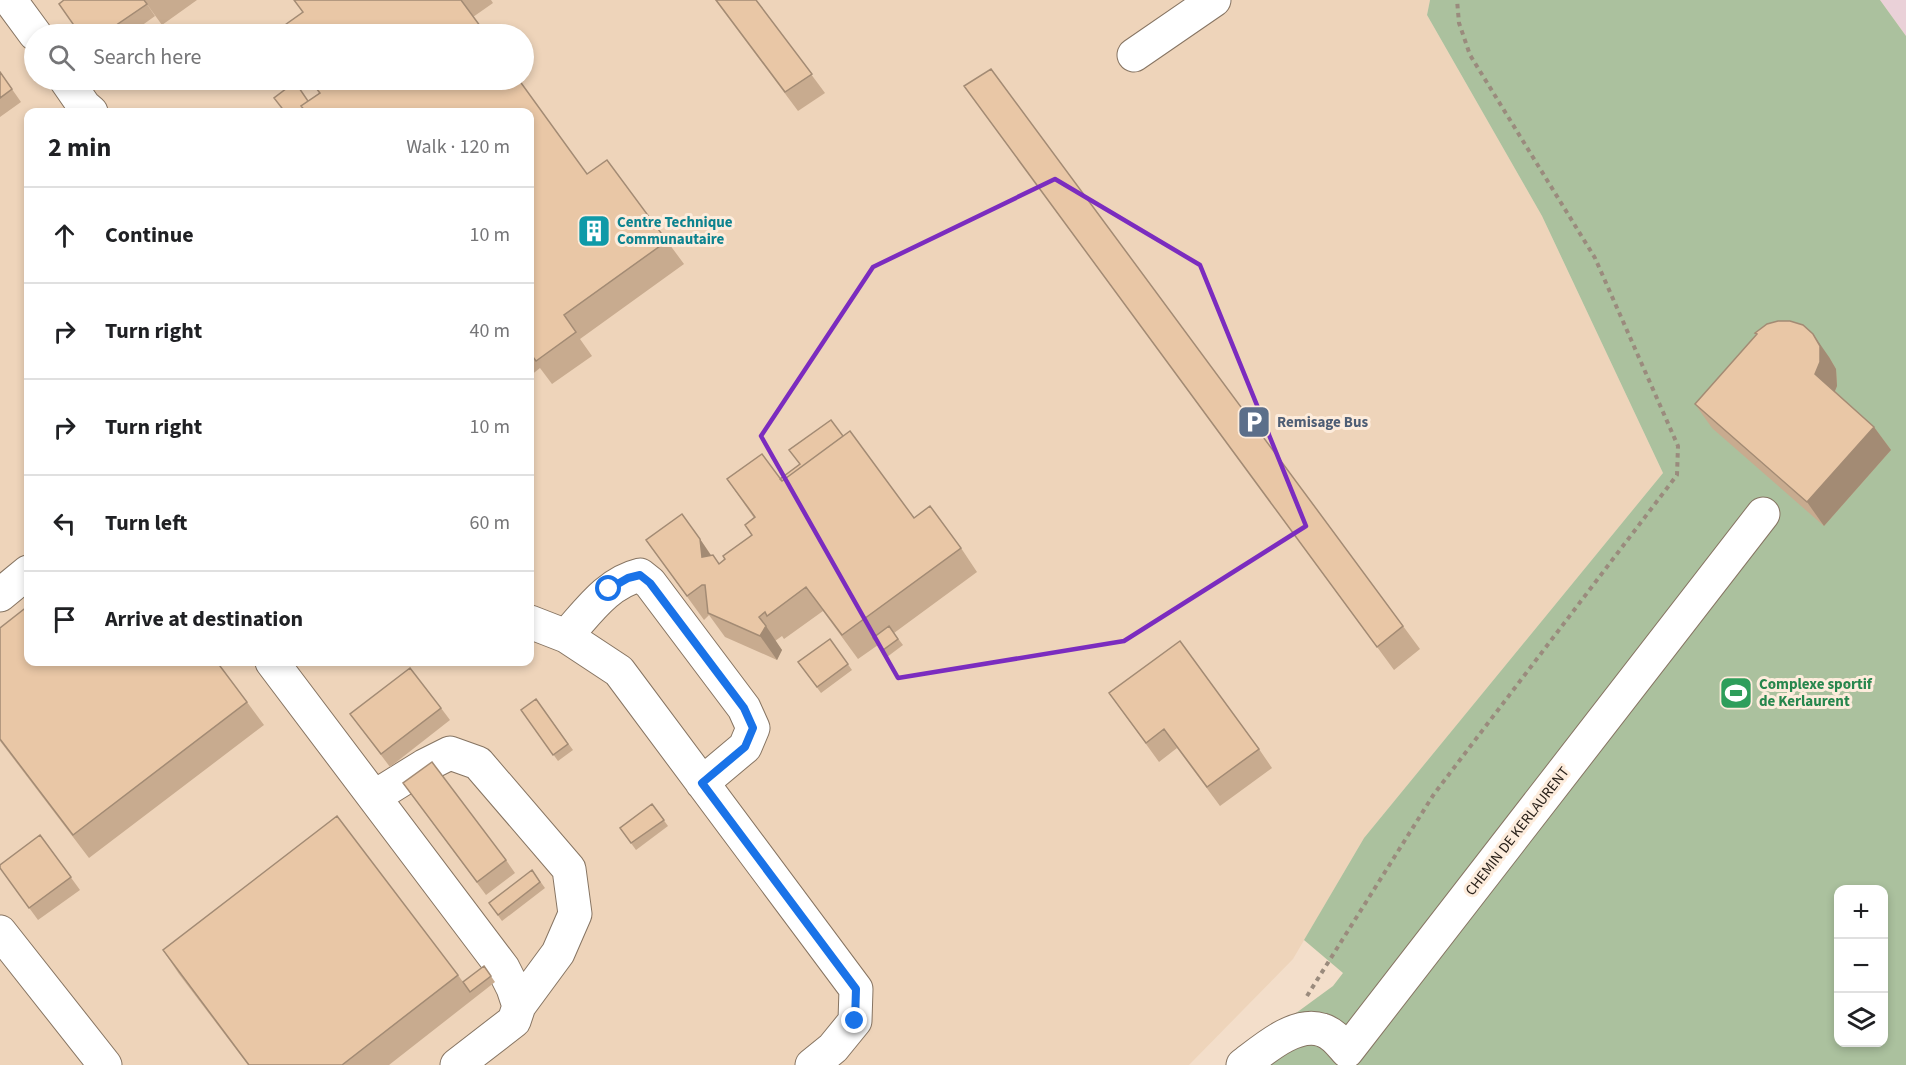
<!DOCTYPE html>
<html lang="en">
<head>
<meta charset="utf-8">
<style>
  :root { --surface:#fff; --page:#f6f6f6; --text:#202124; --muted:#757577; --line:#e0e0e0 }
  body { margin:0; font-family:"Source Sans 3",sans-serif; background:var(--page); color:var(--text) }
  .controls { position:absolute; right:18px; bottom:18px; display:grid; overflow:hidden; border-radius:12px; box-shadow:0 3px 9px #0003 }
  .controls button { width:54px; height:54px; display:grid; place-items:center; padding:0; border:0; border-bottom:2px solid var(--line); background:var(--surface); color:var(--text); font:30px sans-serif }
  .stop { position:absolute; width:18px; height:18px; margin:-14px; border:4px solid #1a73e8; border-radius:50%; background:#fff }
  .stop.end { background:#1a73e8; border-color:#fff; box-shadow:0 2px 6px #0008 }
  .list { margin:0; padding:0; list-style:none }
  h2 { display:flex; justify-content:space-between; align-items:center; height:78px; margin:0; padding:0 24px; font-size:26px }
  h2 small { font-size:20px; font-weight:400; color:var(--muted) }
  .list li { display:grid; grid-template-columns:39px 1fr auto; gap:18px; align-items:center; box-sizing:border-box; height:96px; padding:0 24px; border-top:2px solid var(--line) }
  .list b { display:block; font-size:22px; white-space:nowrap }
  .list em { font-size:20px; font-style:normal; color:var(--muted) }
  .icon { flex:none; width:33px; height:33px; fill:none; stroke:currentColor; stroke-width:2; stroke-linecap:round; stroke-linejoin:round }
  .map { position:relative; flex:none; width:1906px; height:1065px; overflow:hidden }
  .search { position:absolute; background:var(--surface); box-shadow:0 3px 9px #0003; left:24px; top:24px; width:510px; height:66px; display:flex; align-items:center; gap:15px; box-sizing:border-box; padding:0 21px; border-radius:33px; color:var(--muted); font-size:22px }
  .panel { position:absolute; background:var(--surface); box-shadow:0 3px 9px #0003; left:24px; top:108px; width:510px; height:558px; border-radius:12px }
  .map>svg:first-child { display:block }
</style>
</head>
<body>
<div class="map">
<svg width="1906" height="1065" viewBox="0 0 1906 1065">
  <rect width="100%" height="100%" fill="#f3deca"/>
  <path fill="#ead1d8" d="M1880,0H1906V36Z"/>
  <path fill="#eed4ba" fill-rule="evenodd" d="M0,0H1430L1427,15L1542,216L1663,473L1364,838L1293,959L1189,1065H0ZM34,34H524V80H34ZM28,112H530V662H28Z"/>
  <path fill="#abc19e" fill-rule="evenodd" d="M1430,0H1880L1906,36V1065H1225L1333,986L1343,973L1304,940L1364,838L1663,473L1542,216L1427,15ZM1838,890H1884V1042H1838Z"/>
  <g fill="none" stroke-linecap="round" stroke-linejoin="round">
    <g stroke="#867462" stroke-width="35">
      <path id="minor" d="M10,0L35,34
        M1134,55L1214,0
        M66,80L84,106L91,112
        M0,595L28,572
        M530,622L566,636L619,671L856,989L855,1021L833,1048L812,1065
        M566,636C588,612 607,583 640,575L650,583L744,708L753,728L745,747L702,783
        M272,662L503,968L513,988L519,1006L514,1021L457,1065
        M374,797L424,766L450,753L478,763L569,869L575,914L558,953L519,1006
        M0,932L105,1065
        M1243,1065C1263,1050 1295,1021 1322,1030C1333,1033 1340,1043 1347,1051L1763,514"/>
    </g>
    <path stroke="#9a8b7d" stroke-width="4" stroke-dasharray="4.5 4.5" stroke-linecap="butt" d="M1307,996L1434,794L1677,475L1678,446L1595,258L1470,55L1459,23L1457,0"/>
    <use href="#minor" stroke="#fff" stroke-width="33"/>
  </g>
  <path fill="#c8ab8f" d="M144,0L155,16L130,34H80Z
    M144,0H197L162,25Z
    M294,0H491L493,3L473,17L303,12Z
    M715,0H756L825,93L798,111Z
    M0,72L21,102L0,117Z
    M309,80H519L587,174L667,241L684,264L580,339L592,356L552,384L540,368L530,376V112L308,101L319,93Z
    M964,86L1403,626L1420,649L1394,670Z
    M1755,333L1829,357L1836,369L1837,386L1835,391L1874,427L1891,450L1824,526L1712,428L1695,404L1756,335Z
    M843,436L914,518L961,548L977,572L894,633L903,645L887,657L878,645L858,659L823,611L784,639L782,636L775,641L782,650L777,660L725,637L709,615L704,620L646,540L700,539L711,555L719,564L752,535L754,518L727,479H780Z
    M0,628L247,702L264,725L89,858L0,741Z
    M830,639L852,670L821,693L798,662Z
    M1109,693L1259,749L1272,768L1220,806L1177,748L1159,762Z
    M536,699L573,750L558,761L521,710Z
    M441,708L450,720L390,767L350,714Z
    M403,783L506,860L515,873L486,895Z
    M652,804L668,826L636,850L620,828Z
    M40,835L80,890L38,920L0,868Z
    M532,870L545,888L502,921L489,903Z
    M163,950L458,975L463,982L484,966L495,982L389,1065H248L179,974Z"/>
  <path fill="#a38b74" d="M1813,334L1829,357L1836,369L1837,386L1832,398L1815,374Z
    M1874,427L1891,450L1824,526L1807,502Z
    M700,539L716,563L702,557Z
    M766,626L782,650L777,660L760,636Z"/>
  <path fill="#e9c7a6" stroke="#a38b74" stroke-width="1.5" d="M64,0H144L147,4L103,34H80L59,4Z
    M294,0H461L486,34H277L275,32L303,12Z
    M716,0H756L812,74L785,92Z
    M991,69L1403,626L1377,647L964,86Z
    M0,72L12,89L0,98Z
    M310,80H519L587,174L607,160L667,241L564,315L576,332L536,361L530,353V112H306L301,106L320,93Z
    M295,82L308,101L301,106L306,112H285L274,98Z
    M1778,321H1790L1803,325L1813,334L1820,346V362L1815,374L1874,427L1807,502L1695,404L1757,334L1755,333L1767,324Z
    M831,420L843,436L782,481L780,479L800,464L789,450Z
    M850,431L914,518L930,506L961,548L842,635L806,587L767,616L765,612L759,617L766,626L760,636L708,613L705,585H702L687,596L646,540L682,514L700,539L702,557L713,555L719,564L725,559L723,556L752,535L745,525L755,517L727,479L762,454L782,481Z
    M28,606V662H217L247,702L73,835L0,739V628Z
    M889,626L898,639L883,650L873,638Z
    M830,639L848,664L817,687L798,662Z
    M1180,641L1259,749L1207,787L1164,729L1146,743L1109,693Z
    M410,668L441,708L381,754L350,714Z
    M536,699L568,744L553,755L521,710Z
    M432,762L506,860L477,882L403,783Z
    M652,804L664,820L631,843L620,828Z
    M337,816L458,975L342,1065H249L163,950Z
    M40,835L71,877L29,908L0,868V865Z
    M532,870L540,882L498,915L489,903Z
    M484,966L491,976L470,992L463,982Z"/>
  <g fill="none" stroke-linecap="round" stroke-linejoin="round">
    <path stroke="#1a73e8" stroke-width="8" d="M609,589L628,578L640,575L650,583L744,708L753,728L745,747L702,783L856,989L855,1021"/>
  </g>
  <path fill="none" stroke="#7b2cbf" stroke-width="4.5" stroke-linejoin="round" d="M1055,179L1200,265L1306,526L1124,641L898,678L761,436L873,267Z"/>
  <defs>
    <g id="building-square" transform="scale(1.725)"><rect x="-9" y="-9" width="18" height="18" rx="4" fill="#0f9aa8" stroke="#fdecdc"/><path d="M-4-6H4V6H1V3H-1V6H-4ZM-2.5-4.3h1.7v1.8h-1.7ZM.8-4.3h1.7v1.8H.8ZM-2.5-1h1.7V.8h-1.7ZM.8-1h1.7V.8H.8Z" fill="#fff"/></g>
    <g id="parking-square" transform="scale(1.725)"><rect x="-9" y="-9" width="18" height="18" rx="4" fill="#5c6f8a" stroke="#fdecdc"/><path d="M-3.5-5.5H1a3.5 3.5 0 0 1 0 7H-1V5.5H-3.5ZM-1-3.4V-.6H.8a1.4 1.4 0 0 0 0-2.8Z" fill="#fff"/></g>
    <g id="stadium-square" transform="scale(1.725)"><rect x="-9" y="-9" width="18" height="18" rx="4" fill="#2e9e5b" stroke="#fdecdc"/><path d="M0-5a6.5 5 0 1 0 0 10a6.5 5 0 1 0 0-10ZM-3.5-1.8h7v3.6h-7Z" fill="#fff"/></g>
  </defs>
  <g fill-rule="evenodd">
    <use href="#building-square" x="594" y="231"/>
    <use href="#parking-square" x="1254" y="422"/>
    <use href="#stadium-square" x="1736" y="693"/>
  </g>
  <g text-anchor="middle" stroke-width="6" stroke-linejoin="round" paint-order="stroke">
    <g font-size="15" font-weight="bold" fill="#0d838f" stroke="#fdecdc" text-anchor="start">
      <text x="617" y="227">Centre Technique<tspan x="617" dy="17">Communautaire</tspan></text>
    </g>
    <g font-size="15" font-weight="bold" fill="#4e5e75" stroke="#fdecdc" text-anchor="start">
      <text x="1277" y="427">Remisage Bus</text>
    </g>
    <g font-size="15" font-weight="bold" fill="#27864d" stroke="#fdecdc" text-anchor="start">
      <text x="1759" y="689">Complexe sportif<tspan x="1759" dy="17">de Kerlaurent</tspan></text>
    </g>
    <g font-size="15" fill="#2a221b" stroke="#fdecdc">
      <text transform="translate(1517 831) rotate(-52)" y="5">CHEMIN DE KERLAURENT</text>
    </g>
  </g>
</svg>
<div class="controls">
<button>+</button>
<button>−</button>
<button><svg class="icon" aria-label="layers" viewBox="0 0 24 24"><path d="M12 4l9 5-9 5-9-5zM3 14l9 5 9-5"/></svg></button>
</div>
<div class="stop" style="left:609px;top:589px"></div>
<div class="stop end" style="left:855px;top:1021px"></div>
<div class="search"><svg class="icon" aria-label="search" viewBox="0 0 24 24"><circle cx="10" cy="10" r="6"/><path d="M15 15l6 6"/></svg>Search here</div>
<section class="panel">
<h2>2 min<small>Walk · 120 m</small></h2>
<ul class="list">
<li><svg class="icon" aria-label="ahead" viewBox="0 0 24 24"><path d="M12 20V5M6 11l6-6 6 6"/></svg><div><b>Continue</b></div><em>10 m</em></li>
<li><svg class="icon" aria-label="right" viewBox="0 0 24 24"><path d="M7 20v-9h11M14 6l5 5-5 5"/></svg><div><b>Turn right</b></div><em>40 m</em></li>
<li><svg class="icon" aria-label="right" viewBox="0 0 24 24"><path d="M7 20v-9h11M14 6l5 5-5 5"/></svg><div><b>Turn right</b></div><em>10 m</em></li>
<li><svg class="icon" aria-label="left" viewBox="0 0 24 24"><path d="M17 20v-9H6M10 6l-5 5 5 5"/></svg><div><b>Turn left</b></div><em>60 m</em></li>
<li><svg class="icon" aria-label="arrive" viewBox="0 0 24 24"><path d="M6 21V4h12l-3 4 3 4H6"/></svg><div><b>Arrive at destination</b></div></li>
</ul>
</section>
</div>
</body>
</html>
